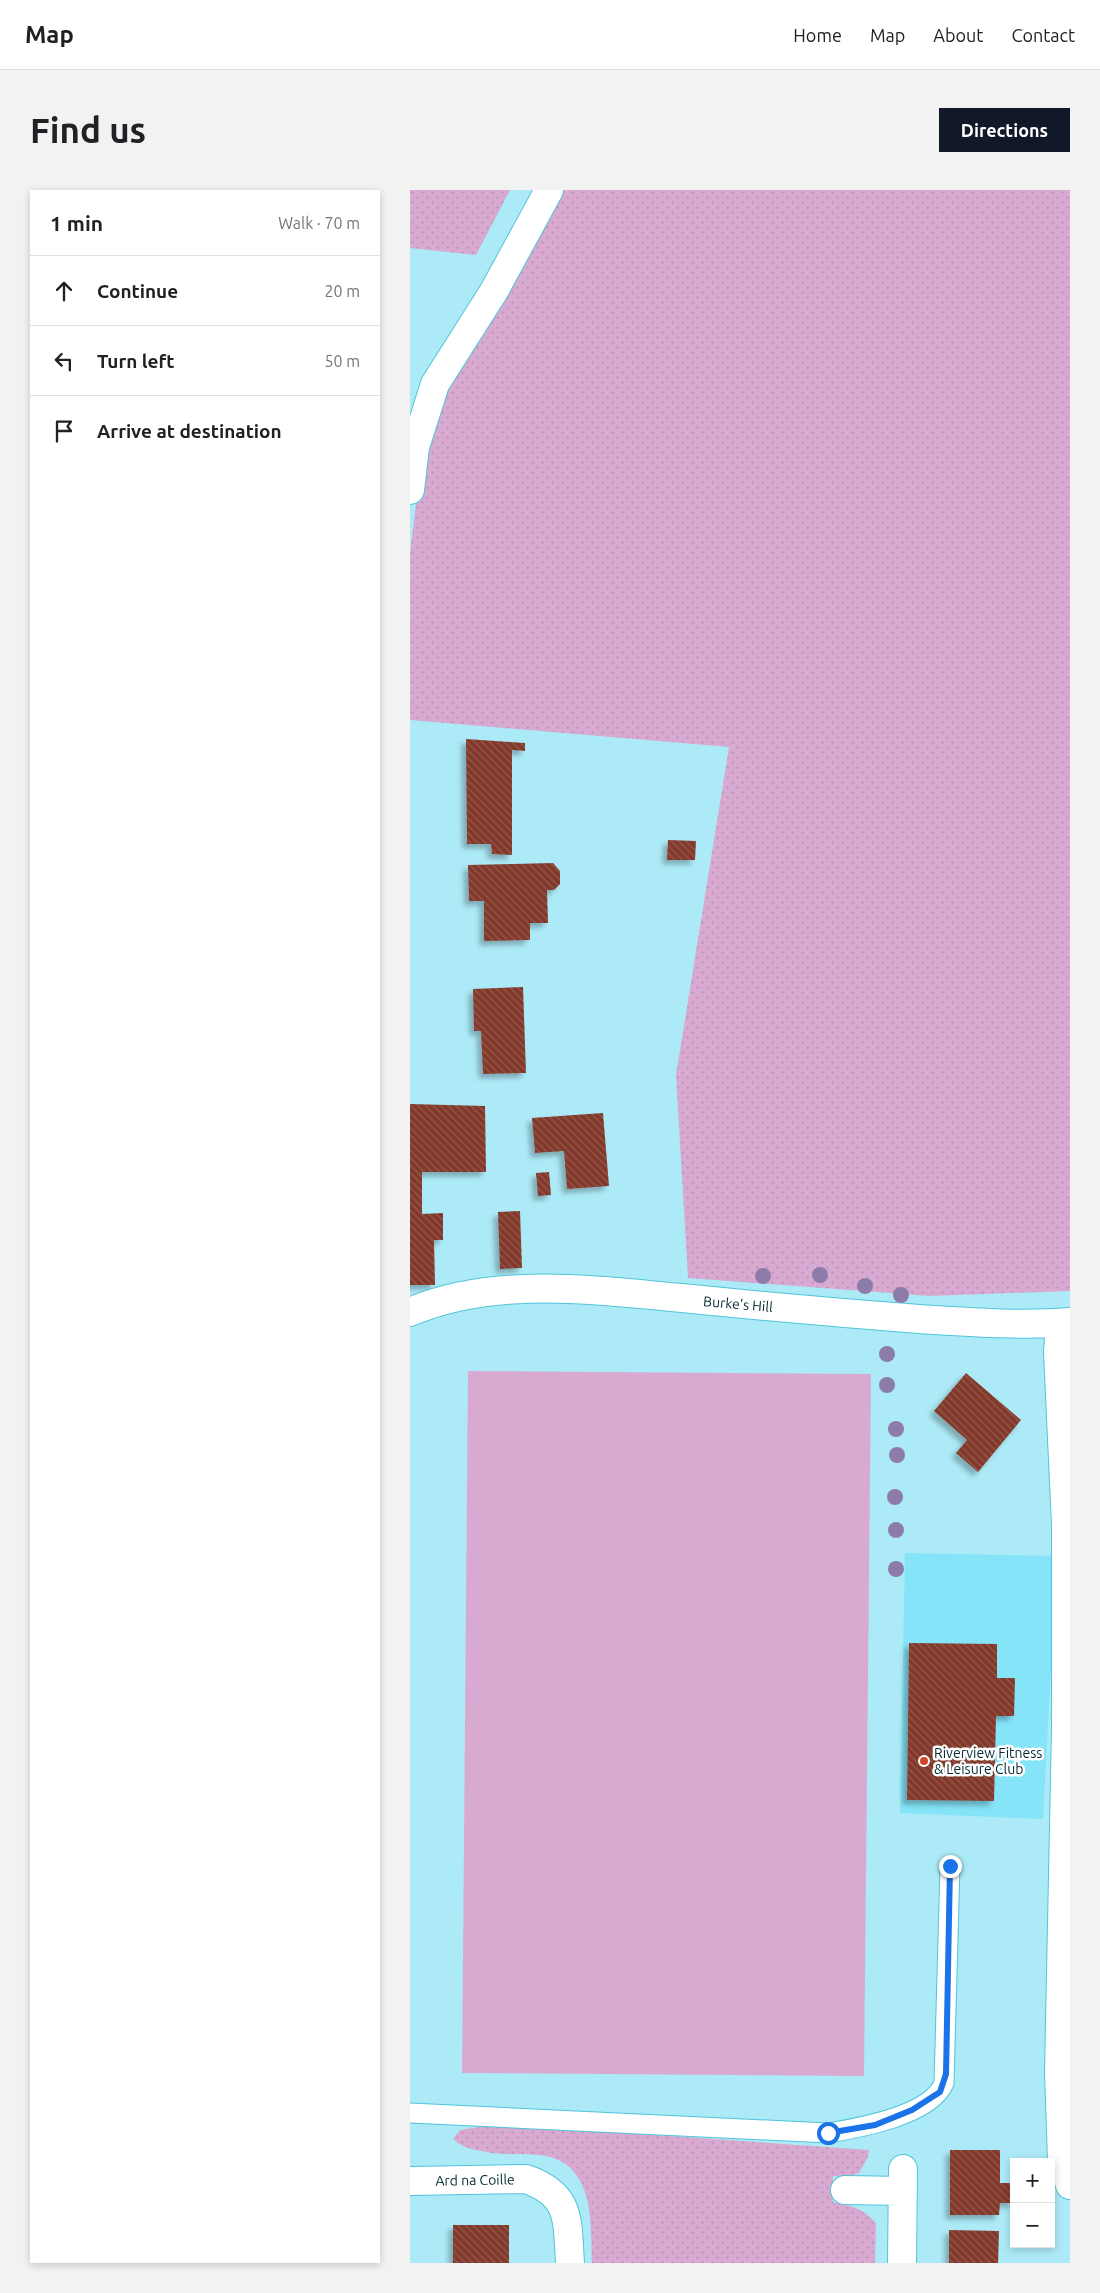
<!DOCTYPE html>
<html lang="en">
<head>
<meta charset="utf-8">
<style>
  :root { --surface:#fff; --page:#f2f2f2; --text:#202124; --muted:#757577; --line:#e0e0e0; --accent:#111827 }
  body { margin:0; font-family:Ubuntu,sans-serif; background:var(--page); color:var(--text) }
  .controls { position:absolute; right:15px; bottom:15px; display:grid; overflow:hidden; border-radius:0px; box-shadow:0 2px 8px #0003 }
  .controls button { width:45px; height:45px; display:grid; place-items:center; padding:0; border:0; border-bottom:1px solid var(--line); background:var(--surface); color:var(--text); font:25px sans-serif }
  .stop { position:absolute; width:15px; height:15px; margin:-11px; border:4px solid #1a73e8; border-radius:50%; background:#fff }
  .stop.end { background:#1a73e8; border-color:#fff; box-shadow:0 1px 5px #0008 }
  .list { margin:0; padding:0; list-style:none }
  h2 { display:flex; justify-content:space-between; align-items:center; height:65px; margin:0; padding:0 20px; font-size:21px }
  h2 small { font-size:16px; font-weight:400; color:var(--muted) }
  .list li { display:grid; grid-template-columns:32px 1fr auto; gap:15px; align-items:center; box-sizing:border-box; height:70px; padding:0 20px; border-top:1px solid var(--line) }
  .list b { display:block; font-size:19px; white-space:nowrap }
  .list em { font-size:16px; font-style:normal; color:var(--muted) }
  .icon { flex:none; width:28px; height:28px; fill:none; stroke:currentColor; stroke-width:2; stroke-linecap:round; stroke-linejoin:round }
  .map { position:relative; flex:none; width:660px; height:2073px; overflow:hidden; border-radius:0px }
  header { display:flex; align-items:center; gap:30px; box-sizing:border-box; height:70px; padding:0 25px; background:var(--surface); border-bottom:1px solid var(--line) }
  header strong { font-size:24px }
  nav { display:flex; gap:28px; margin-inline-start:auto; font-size:18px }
  .intro { display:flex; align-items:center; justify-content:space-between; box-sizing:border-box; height:120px; padding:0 30px }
  h1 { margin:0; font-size:35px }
  .button { padding:12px 22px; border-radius:0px; background:var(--accent); color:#fff; font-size:18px; font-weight:700 }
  main { display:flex; gap:30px; padding:0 30px }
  aside { flex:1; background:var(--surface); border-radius:0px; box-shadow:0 2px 8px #0003 }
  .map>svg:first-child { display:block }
</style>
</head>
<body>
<header>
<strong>Map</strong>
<nav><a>Home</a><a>Map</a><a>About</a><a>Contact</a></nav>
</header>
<div class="intro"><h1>Find us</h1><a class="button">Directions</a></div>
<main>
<aside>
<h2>1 min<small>Walk · 70 m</small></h2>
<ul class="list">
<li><svg class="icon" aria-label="ahead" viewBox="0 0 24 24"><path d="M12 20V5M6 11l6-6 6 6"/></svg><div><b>Continue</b></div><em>20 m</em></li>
<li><svg class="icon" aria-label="left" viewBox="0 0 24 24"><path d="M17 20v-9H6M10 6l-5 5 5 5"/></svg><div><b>Turn left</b></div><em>50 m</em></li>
<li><svg class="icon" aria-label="arrive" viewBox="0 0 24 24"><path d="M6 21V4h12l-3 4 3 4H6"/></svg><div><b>Arrive at destination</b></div></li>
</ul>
</aside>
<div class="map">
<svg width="660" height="2073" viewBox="0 0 660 2073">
  <defs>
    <pattern id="grass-dots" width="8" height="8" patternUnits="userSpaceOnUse" patternTransform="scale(1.25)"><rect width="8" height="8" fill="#d9aad1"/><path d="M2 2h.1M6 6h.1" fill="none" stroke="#b992b4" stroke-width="1.8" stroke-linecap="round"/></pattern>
    <pattern id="building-back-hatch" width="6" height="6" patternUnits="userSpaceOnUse" patternTransform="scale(1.25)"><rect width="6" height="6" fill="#84392b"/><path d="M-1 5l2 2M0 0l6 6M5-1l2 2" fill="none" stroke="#905a50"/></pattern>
    <filter id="shadow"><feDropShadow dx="-4.5" dy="4.5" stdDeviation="2.5" flood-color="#0004"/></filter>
  </defs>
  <rect width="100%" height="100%" fill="#aceaf7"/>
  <path fill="#85e4f8" d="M495,1363L647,1366L633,1629L490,1623Z"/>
  <path fill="url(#grass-dots)" d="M0,0H100L66,65L0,58Z
    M137,0H660V1101L520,1106L278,1088L266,885L319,557L0,530V363L18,216Z
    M89,1934L459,1960L458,1967L449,1983L438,1987L423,1986V2012C443,2017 451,2017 466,2033L465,2073H182C181,2035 185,1976 136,1966C119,1963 100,1965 82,1963C67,1960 55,1960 43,1949L50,1940Z"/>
  <path fill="#d9aad1" d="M58,1181L461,1184L454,1886L52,1883Z"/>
  <path fill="url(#building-back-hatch)" filter="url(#shadow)" d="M56,549L115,553V561L102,560V665L82,664L81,654H57Z
    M258,650L286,651L285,670H257Z
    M143,673L150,681V694L144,700H137L138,733H120V750L74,751V711H59L58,675Z
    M113,797L116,883L73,884L71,841H64L63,799Z
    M0,914L75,916L76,982H12V1024L33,1023V1050H24L25,1095H0Z
    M193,923L199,996L157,999L154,961L125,963L122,928Z
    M139,982L141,1005L128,1006L126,983Z
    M110,1021L112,1078L90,1079L88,1022Z
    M556,1183L611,1230L568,1282L546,1263L557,1250L524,1221Z
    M499,1453L587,1454V1488H605L604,1526H586L584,1611L497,1610Z
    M540,1960H590V1993H604V2013H590L589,2025H540Z
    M43,2035H99V2073H43Z
    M539,2040L589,2041L588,2073H539Z"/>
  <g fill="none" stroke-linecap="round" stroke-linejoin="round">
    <g stroke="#50c4da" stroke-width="21">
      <path id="service" d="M0,1923L418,1943C449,1938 521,1925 534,1893L540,1676"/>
    </g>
    <g stroke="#50c4da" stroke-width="30">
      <path id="minor" d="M0,300L5,257L25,194L84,101L139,0
        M0,1122C84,1086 183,1100 272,1108C351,1116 430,1123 509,1129C559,1132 610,1136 660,1132
        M650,1133L648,1162L656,1335V1538L649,1882L652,1971L660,1995
        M0,1991L116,1989C162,2005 157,2031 160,2073
        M435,2000L493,2001
        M492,2073L493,1979"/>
    </g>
    <use href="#service" stroke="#fff" stroke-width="19"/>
    <use href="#minor" stroke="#fff" stroke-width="28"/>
  </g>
  <g fill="#8d7caa">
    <circle cx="410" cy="1085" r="8"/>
    <circle cx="353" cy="1086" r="8"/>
    <circle cx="455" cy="1096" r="8"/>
    <circle cx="491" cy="1105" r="8"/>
    <circle cx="477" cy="1164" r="8"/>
    <circle cx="477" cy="1195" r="8"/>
    <circle cx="486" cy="1239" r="8"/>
    <circle cx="487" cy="1265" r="8"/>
    <circle cx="485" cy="1307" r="8"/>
    <circle cx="486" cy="1340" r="8"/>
    <circle cx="486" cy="1379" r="8"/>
  </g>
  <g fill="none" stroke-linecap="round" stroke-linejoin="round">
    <path stroke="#1a73e8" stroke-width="6" d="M418,1943L465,1935L502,1920L530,1902L536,1884L540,1676"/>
  </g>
  <circle fill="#d0452c" stroke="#fff" stroke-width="2" cx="514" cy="1571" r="5"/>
  <g text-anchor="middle" stroke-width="5" stroke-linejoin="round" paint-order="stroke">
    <g font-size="14" fill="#032a31" stroke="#fff">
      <text transform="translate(328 1114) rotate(5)" y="5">Burke's Hill</text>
      <text transform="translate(65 1990) rotate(-1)" y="5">Ard na Coille</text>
    </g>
    <g font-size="14" fill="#032a31" stroke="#fff" text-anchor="start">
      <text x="524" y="1568">Riverview Fitness<tspan x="524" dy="16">&amp; Leisure Club</tspan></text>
    </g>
  </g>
</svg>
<div class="controls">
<button>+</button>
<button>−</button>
</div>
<div class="stop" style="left:418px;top:1943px"></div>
<div class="stop end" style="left:540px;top:1676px"></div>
</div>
</main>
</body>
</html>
